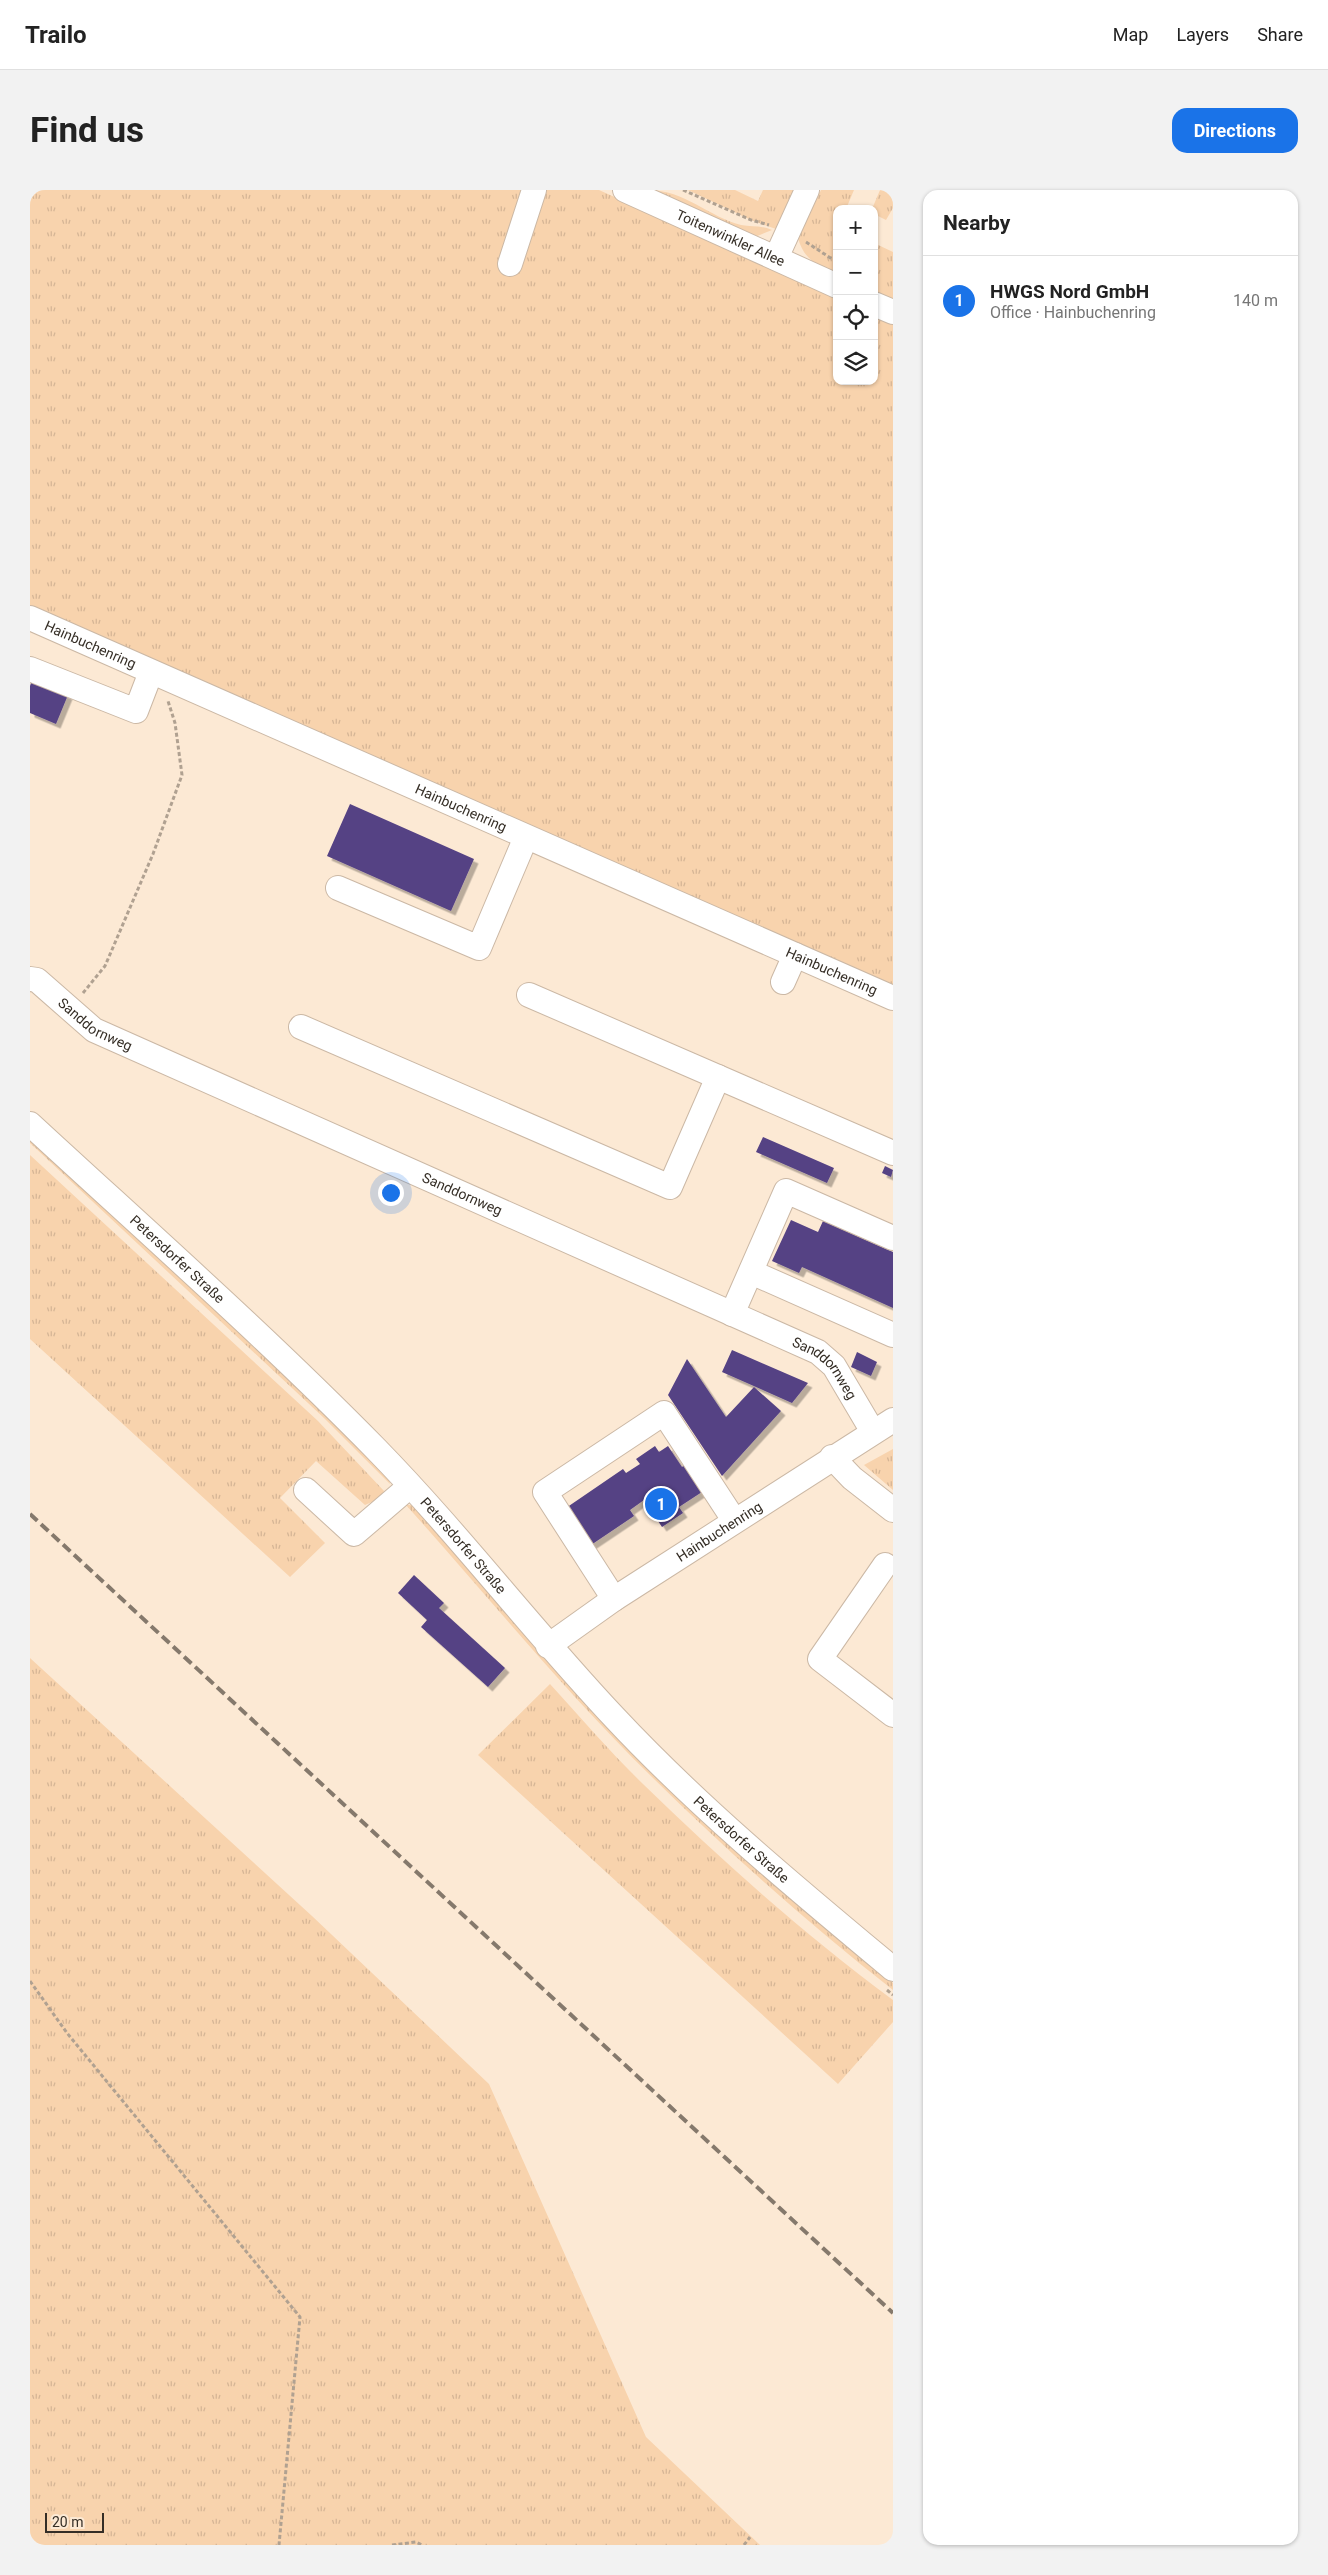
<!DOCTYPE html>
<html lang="en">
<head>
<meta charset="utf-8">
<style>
  :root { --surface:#fff; --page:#f2f2f2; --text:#222; --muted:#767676; --line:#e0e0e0; --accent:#1a73e8 }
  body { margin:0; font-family:Roboto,sans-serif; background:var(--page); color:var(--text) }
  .controls { position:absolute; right:15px; top:15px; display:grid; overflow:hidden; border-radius:10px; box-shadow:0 1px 4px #0004 }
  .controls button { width:45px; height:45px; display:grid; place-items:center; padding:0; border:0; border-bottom:1px solid var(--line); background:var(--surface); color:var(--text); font:25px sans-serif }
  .scale { position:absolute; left:15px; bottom:12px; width:59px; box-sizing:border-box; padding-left:5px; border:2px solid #352e26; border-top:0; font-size:14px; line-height:18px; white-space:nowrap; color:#352e26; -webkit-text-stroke:4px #fce9d4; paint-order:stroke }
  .you { position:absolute; left:360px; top:1002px; width:18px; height:18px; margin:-12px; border:4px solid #fff; border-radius:50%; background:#1a73e8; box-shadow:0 0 0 8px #1a73e833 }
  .badge { display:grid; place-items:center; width:32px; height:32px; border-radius:50%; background:var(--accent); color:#fff; font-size:16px; font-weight:700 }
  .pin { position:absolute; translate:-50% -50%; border:2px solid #fff; box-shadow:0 1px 5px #0006 }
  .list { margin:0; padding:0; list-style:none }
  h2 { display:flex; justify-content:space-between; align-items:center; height:65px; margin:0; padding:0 20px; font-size:21px }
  h2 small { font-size:16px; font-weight:400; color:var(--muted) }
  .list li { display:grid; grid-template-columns:32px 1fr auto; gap:15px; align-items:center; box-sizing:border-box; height:90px; padding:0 20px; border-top:1px solid var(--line) }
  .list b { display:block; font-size:19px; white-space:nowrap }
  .list p { margin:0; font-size:16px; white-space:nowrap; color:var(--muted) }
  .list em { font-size:16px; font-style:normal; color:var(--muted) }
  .icon { flex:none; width:28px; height:28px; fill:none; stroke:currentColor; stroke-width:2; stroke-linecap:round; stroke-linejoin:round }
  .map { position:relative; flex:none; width:863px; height:2355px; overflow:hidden; border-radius:15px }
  header { display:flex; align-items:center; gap:30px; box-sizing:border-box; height:70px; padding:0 25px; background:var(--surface); border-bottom:1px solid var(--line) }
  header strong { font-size:24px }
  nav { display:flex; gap:28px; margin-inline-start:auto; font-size:18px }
  .intro { display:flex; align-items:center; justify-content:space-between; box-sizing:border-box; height:120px; padding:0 30px }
  h1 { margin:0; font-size:35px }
  .button { padding:12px 22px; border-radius:15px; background:var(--accent); color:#fff; font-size:18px; font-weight:700 }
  main { display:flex; gap:30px; padding:0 30px }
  aside { flex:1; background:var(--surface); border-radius:15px; box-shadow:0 1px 4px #0004 }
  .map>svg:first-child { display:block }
</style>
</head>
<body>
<header>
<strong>Trailo</strong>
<nav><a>Map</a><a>Layers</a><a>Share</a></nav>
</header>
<div class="intro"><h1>Find us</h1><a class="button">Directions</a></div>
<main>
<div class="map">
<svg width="863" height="2355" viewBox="0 0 863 2355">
  <defs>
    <pattern id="grass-tufts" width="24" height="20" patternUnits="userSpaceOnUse" patternTransform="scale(1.25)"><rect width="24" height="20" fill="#f8d3ad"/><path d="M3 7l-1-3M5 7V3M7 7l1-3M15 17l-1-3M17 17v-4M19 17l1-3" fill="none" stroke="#d5b595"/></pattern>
    <filter id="shadow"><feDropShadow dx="4.5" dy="4.5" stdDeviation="0" flood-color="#0004"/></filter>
  </defs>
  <rect width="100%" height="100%" fill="#fce9d4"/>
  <path fill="url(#grass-tufts)" d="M0,0H569L807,108V191H844V125L863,133V796L0,418Z
    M618,0C655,0 679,27 711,35C722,37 731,35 742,40L725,47Z
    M658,0H705L728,11L733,0H777L757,43L721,30Z
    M791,0H824L816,19H807V84C787,75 774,70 768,48Z
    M850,0H863V18L856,30L844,24V19H842Z
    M844,53L863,62V110L844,102Z
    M0,948L297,1224L358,1285L360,1294L294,1228L0,953Z
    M0,965L288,1231L354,1301L351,1308L335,1315L286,1271L250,1308L295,1353L260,1387L0,1149Z
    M863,1259V1300L834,1275Z
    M376,1315H385L829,1764L863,1793V1800C779,1734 698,1662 622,1587C535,1502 457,1405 376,1315Z
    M0,1468L282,1726L459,1894L616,2247L730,2355H0Z
    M520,1494C551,1528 581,1563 613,1594C692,1671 775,1745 863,1810V1832L808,1894L448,1565Z"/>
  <path fill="#554284" filter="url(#shadow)" d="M2,490L38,505L26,534L0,523V496Z
    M320,614L444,669L421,721L297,666Z
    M733,947L804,978L797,993L726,962Z
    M855,976L863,980L861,987L852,983Z
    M761,1030L788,1042L793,1031L863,1062V1118L772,1077L769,1083L742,1071Z
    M702,1160L778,1193L762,1213L692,1182Z
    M827,1162L847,1172L841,1186L821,1177Z
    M657,1169L696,1227L724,1197L751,1221L692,1286L638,1205Z
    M625,1256L629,1262L638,1256L652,1277L658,1273L675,1300L649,1317L653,1323L632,1337L614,1310L600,1320L604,1326L558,1357L533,1320L593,1279L596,1283L610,1274L606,1269Z
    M384,1385L414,1413L409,1418L475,1478L458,1497L391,1437L397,1430L368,1403Z"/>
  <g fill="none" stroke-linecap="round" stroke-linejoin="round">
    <g stroke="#cbb8a5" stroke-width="26">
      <g id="minor">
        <path id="s1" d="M595,0L807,96"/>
        <path d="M746,68L777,0"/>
        <path d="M480,74L504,0"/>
        <path d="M844,114L863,122"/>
        <path id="s2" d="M0,428L863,808"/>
        <path d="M0,479L106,521L121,482"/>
        <path d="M308,698L449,758L496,647"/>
        <path id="s3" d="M0,789L7,790L64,840L788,1162L804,1176L843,1242"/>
        <path d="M753,792L765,765"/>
        <path d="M499,805L863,963"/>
        <path d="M271,837L640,997L688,887"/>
        <path id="s4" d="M0,934C116,1041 235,1146 346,1259C429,1344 502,1440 584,1527C669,1618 767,1699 863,1779"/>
        <path d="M721,1082L863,1145"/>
        <path d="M702,1124L756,1001L863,1048"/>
        <path d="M802,1267L822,1288L863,1320"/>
        <path d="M276,1300L324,1344L380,1296"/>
        <path d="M855,1375L790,1469L863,1525"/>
        <path d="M584,1409L515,1302L634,1223L704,1330"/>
        <path id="s5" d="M518,1456L584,1409L863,1230"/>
      </g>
    </g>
    <path stroke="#b0a191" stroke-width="3" stroke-dasharray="4 2.5" stroke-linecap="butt" d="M653,0L721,30L739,35
      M776,52L802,69
      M53,803L75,776L123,664L152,585L145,533L138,511
      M0,1791L37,1843L270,2127L249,2355
      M857,1800L863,1805
      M362,2355L386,2352L392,2355
      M714,2355L720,2347"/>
    <use href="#minor" stroke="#fff" stroke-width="24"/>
    <path stroke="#85796c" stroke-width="4" stroke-dasharray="10 5" stroke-linecap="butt" d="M0,1324L863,2123"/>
  </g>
  <g text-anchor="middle" stroke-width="5" stroke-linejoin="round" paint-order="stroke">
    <g font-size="14" fill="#352e26" stroke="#fce9d4">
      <text dy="5" stroke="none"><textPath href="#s1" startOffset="116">Toitenwinkler Allee</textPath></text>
      <text dy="5" stroke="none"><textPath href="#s2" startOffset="66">Hainbuchenring</textPath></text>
      <text dy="5" stroke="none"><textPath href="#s2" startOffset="471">Hainbuchenring</textPath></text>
      <text dy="5" stroke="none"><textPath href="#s2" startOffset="876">Hainbuchenring</textPath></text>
      <text dy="5" stroke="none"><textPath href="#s3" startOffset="81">Sanddornweg</textPath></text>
      <text dy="5" stroke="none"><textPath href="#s3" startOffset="486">Sanddornweg</textPath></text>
      <text dy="5" stroke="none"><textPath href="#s4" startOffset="200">Petersdorfer Straße</textPath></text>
      <text dy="5" stroke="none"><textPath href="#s3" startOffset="891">Sanddornweg</textPath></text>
      <text dy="5" stroke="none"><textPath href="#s5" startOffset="206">Hainbuchenring</textPath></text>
      <text dy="5" stroke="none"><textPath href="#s4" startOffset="605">Petersdorfer Straße</textPath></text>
      <text dy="5" stroke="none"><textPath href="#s4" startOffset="1010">Petersdorfer Straße</textPath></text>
    </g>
  </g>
</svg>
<div class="controls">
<button>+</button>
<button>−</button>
<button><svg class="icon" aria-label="locate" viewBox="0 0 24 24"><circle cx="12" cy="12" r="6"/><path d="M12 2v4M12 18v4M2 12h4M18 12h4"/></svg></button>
<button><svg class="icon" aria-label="layers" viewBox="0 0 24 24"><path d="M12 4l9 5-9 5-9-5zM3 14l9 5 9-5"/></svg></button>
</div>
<div class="scale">20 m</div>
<div class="you"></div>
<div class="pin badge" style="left:631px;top:1314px">1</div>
</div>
<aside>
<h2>Nearby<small></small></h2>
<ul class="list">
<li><span class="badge">1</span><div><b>HWGS Nord GmbH</b><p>Office · Hainbuchenring</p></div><em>140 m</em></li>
</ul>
</aside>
</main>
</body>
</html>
